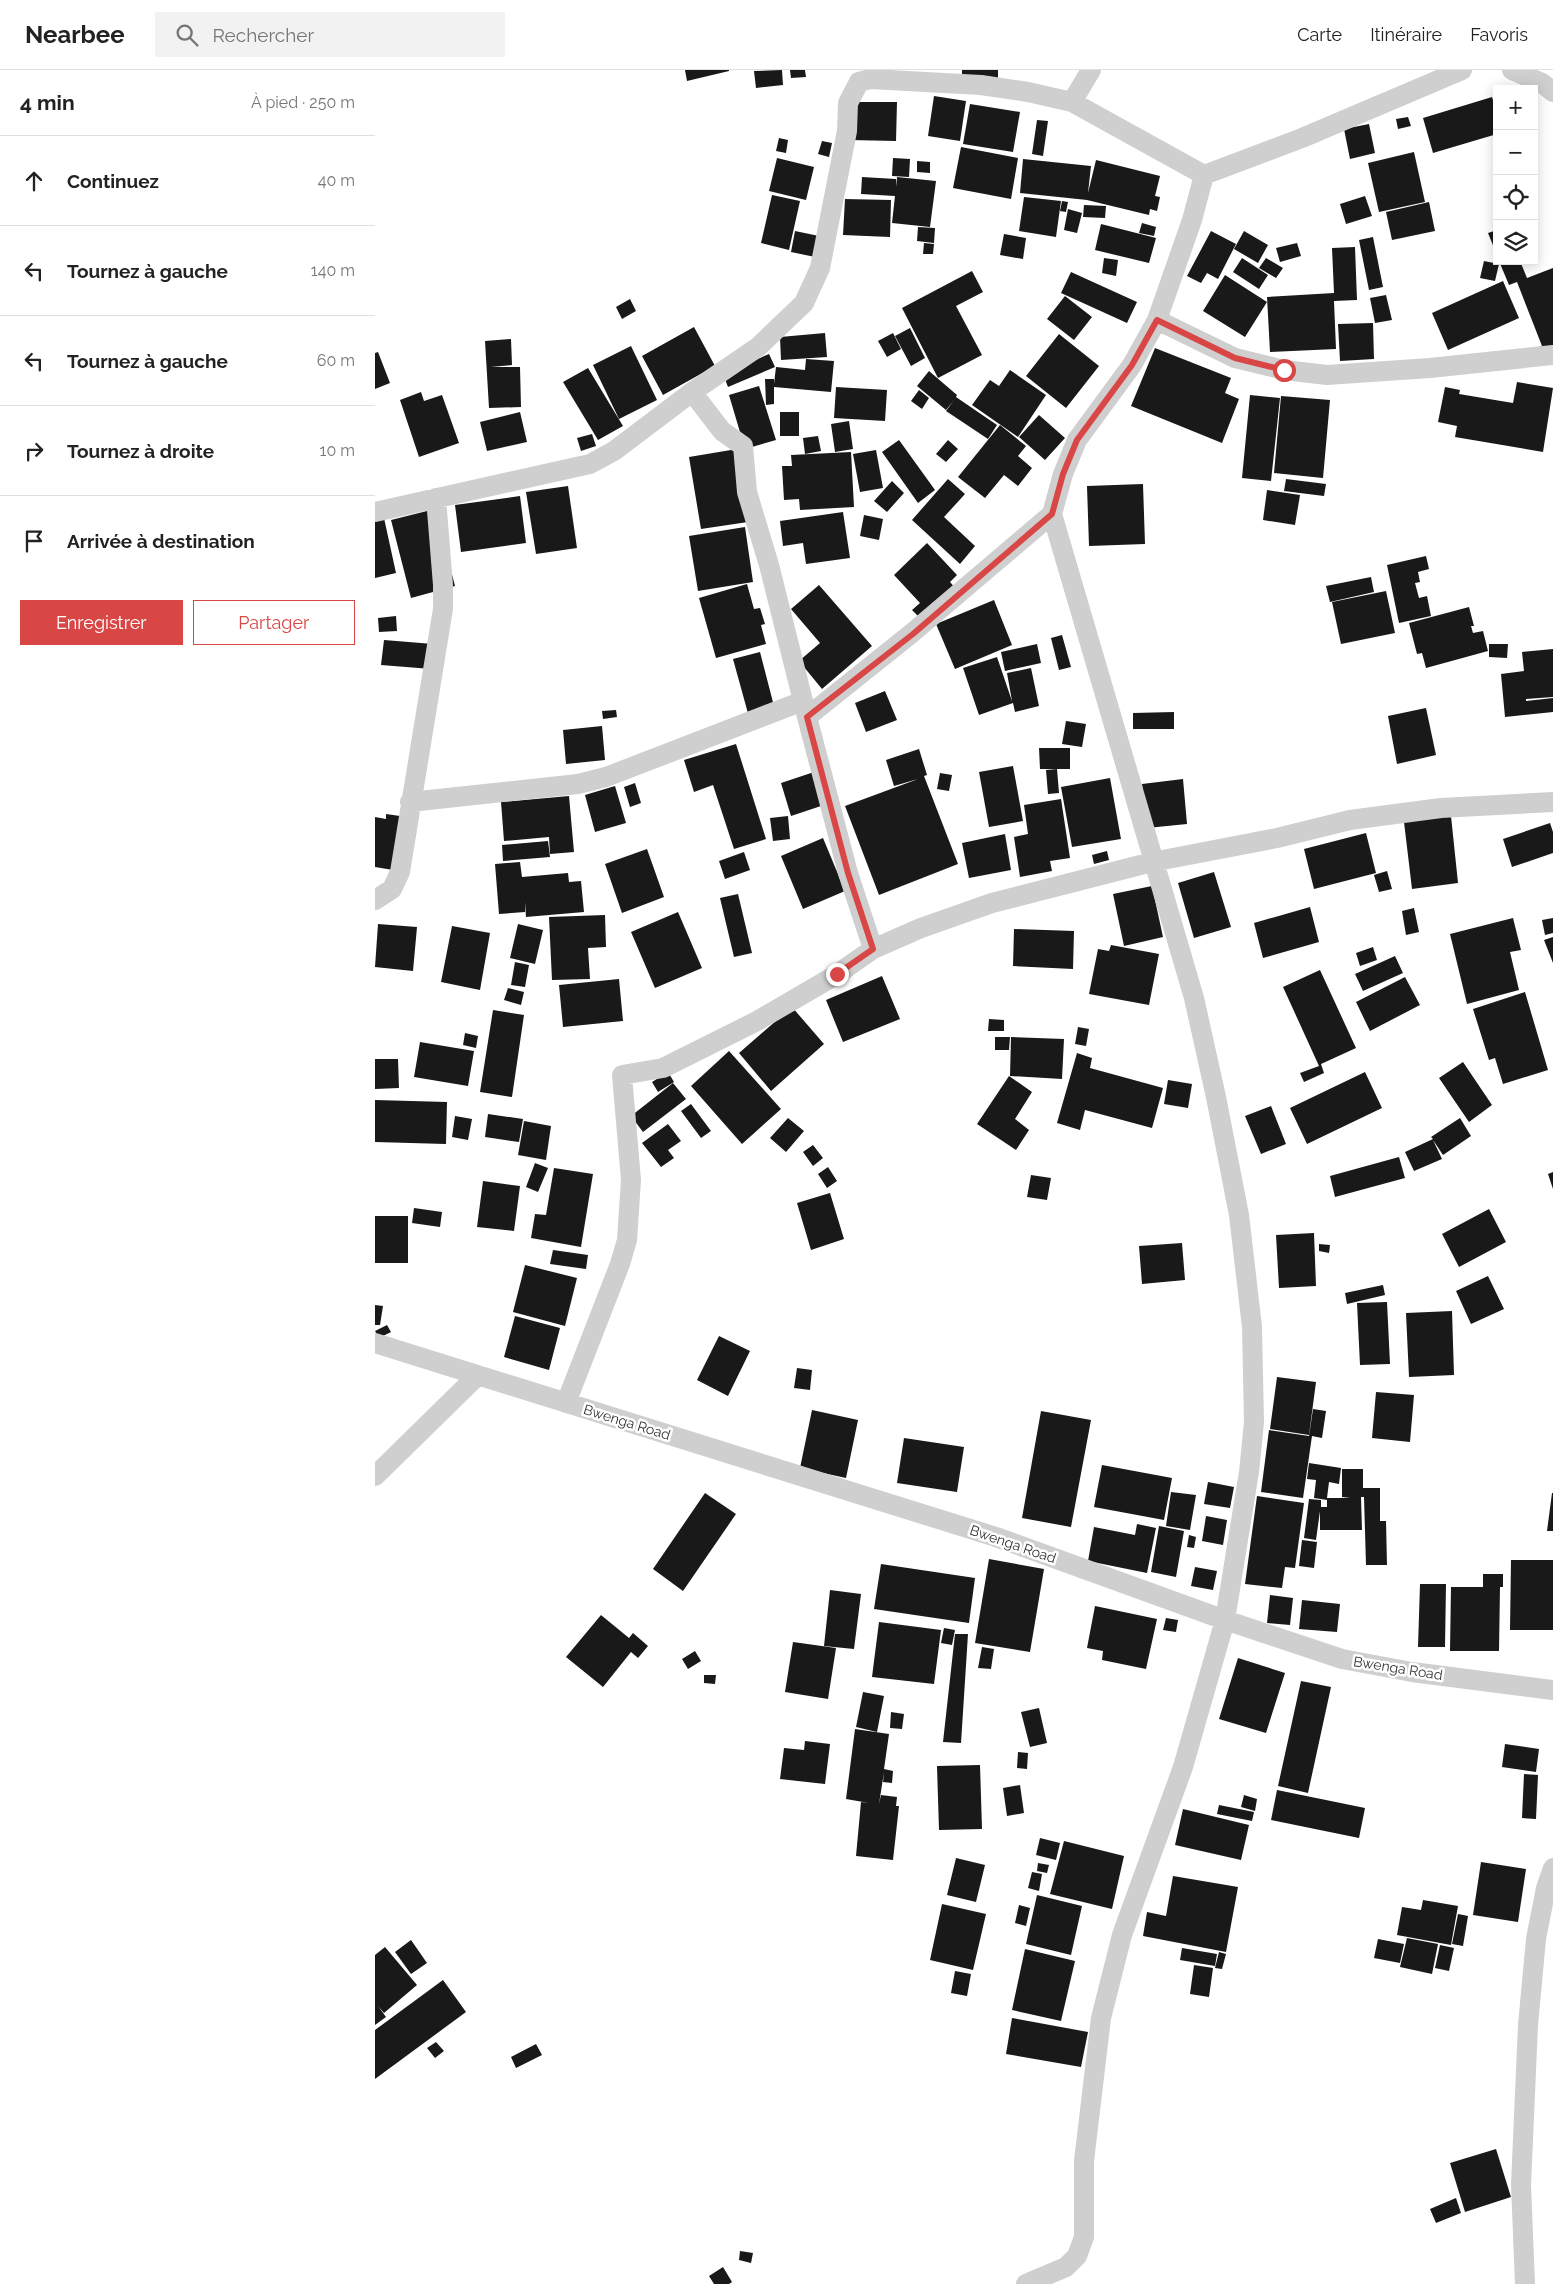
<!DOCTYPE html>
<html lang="fr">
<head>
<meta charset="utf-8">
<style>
  :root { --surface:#fff; --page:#f2f2f2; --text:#222; --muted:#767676; --line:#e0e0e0; --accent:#d84645 }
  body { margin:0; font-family:Raleway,sans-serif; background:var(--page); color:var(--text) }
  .controls { position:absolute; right:15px; top:15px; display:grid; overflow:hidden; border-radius:0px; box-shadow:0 2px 12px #0003 }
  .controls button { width:45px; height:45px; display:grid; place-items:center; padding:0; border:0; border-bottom:1px solid var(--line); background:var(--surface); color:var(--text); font:25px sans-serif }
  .stop { position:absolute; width:15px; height:15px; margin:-11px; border:4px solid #d84645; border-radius:50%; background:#fff }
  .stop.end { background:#d84645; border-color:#fff; box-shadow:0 1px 5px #0008 }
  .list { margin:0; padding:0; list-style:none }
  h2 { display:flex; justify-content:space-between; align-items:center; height:65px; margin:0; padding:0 20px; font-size:21px }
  h2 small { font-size:16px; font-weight:400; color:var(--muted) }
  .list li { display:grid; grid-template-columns:32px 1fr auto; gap:15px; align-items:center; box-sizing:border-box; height:90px; padding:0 20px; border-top:1px solid var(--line) }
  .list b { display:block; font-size:19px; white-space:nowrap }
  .list em { font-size:16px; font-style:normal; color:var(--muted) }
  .actions { display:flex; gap:10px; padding:15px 20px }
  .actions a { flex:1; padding:11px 0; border:1px solid var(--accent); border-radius:0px; text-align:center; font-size:18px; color:var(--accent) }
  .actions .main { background:var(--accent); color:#fff }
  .icon { flex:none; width:28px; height:28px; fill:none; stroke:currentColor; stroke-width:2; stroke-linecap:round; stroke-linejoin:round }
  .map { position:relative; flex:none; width:1178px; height:2214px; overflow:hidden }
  header { display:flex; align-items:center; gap:30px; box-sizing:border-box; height:70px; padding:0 25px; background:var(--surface); border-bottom:1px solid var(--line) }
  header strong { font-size:24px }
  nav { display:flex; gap:28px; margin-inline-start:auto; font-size:18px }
  .search { width:350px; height:45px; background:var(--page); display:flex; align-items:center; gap:12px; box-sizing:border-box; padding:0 18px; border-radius:0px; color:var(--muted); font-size:19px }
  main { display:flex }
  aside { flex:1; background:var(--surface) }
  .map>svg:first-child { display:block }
</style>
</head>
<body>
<header>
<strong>Nearbee</strong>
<div class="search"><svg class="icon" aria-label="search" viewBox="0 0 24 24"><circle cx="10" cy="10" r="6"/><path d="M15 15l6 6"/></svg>Rechercher</div>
<nav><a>Carte</a><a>Itinéraire</a><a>Favoris</a></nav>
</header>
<main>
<aside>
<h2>4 min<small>À pied · 250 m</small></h2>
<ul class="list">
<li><svg class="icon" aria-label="ahead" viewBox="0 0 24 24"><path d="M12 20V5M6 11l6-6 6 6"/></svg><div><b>Continuez</b></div><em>40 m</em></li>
<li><svg class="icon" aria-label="left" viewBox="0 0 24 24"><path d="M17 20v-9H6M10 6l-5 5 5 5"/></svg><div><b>Tournez à gauche</b></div><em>140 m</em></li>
<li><svg class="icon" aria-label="left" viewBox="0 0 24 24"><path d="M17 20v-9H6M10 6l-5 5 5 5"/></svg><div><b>Tournez à gauche</b></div><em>60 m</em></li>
<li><svg class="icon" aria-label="right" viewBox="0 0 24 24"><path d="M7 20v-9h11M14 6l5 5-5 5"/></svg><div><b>Tournez à droite</b></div><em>10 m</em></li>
<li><svg class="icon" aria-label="arrive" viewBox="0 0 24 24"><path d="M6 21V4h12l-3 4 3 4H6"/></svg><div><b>Arrivée à destination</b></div></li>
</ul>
<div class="actions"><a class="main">Enregistrer</a><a>Partager</a></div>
</aside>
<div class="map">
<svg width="1178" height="2214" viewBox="0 0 1178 2214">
  <rect width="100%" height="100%" fill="#fff"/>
  <path fill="#191919" d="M310,0H354V1L312,11Z
    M407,0L408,15L381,18L379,1Z
    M415,0H430L431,7L416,8Z
    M587,0H623V10H587Z
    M559,26L591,31L585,71L553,66Z
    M1117,27L1122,42V64L1058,83L1048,48Z
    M475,32H522L521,71L474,70Z
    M595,34L645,42L638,82L588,74Z
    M1033,47L1036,56L1023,59L1021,49Z
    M662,50L673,51L668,86L657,84Z
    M994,54L1000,83L975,89L969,59Z
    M404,68L413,70L411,83L401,81Z
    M447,71L457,73L454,87L443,84Z
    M586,77L643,88L636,129L578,118Z
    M1039,82L1050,132L1004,142L993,93Z
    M402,88L439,97L431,130L394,121Z
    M518,88L535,89L534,107L517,106Z
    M648,89L716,96L713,123L721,90L785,106L780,126L785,127L782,141L775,139L774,145L712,130L645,123Z
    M542,91L555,92V103L542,102Z
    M487,107L521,109V117L522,107L561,111L555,157L517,153L520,126L486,124Z
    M397,125L425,131L414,180L386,173Z
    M990,126L997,146L971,154L965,134Z
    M649,127L686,131L681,167L644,161Z
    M470,129L516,130L515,167L468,165Z
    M687,131L693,132L691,142L685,141Z
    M1054,132L1060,161L1017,170L1011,142Z
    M709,135L731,136L730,148L708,147Z
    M693,139L707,143L702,163L689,160Z
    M767,153L781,157L779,166L764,163Z
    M726,154L781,168L774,193L720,180Z
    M543,157L560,158L559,173L542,171Z
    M1122,160V185L1113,163Z
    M420,161L444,166L440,187L416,182Z
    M836,161L861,174L843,209L832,203L826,213L812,206Z
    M869,161L893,175L883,193L859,179Z
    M629,164L651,168L648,189L625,185Z
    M998,167L1008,217L994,220L984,170Z
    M549,173L559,174L558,184H548Z
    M922,173L926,186L905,192L901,178Z
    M980,177L982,230L959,231L961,279L895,282L892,227L959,223L957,178Z
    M729,188L743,190L741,206L727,203Z
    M867,188L893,205L884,219L858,202Z
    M891,188L908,198L901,208L884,198Z
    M1109,191L1124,194L1120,211L1105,208Z
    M1124,191H1145L1152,208L1178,198V284L1159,279L1167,276L1142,212L1134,215Z
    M597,201L608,222L581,236L607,285L563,308L527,238Z
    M696,202L762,232L752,253L686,223Z
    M850,205L892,232L870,267L828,241Z
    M1128,211L1144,248L1073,280L1057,243Z
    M1011,225L1017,250L1000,253L995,228Z
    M690,226L717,247L699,270L672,249Z
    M255,229L261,241L247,249L241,237Z
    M998,253L999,289L965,291L963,254Z
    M319,257L340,296L288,325L267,286Z
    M535,258L550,288L536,296L520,266Z
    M450,263L452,287L406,290L405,267Z
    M518,263L526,279L512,287L503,271Z
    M684,264L724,296L691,338L651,306Z
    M136,269L137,295L116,297H145L146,337L114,338L110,271Z
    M256,276L282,330L244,349L218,295Z
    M780,278L856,308L850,323L864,329L847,373L756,336Z
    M3,282L15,313L0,319V283Z
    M394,284L400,297L353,317L348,304Z
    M431,289L459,291L456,322L399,317V334L391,335L390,309H399V314L401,297L430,300Z
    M213,298L248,356L223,370L188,312Z
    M635,300L671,325L643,367L597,335L615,310L624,316Z
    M554,301L582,325L581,327L622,355L613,369L571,341L579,330L571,340L542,316Z
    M1142,312L1178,318L1168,382L1080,367L1082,356L1063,352L1070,317L1085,320L1084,324L1138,333Z
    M384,316L401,370L370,379L354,325Z
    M461,317L512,320L510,351L459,348Z
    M544,320L554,328L547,339L536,331Z
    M46,322L49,331L67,325L84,373L44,387L25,330Z
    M875,325L905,328L896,411L867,408Z
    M906,326L955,330L948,408L899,403Z
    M145,342L152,372L112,381L105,352Z
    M405,342H424V366H405Z
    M664,345L690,368L670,390L644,367Z
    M474,351L478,379L460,382L456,354Z
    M625,355L651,376L643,386L657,398L643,416L629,405L610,428L583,407Z
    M217,364L221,376L206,381L202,368Z
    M443,366L446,381L430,384L428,368Z
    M524,370L560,420L543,433L507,382Z
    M573,370L583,379L571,392L561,384Z
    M362,379L373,452L326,459L314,387Z
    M501,380L508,418L485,422L478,384Z
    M476,382L479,437L425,440L424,429L409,430L407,396H417L416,385Z
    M573,409L590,424L569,447L600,476L585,494L537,450Z
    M911,409L951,414L949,426L909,421Z
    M517,411L529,423L512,442L499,431Z
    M768,414L770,474L714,476L712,416Z
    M193,416L202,478L161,484L151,422Z
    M892,420L925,425L920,455L888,450Z
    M145,426L151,473L86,482L80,435Z
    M60,439L80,516L36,528L16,450Z
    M468,442L475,488L431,494L428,473L408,476L405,451Z
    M489,445L508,449L504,470L485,466Z
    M9,448L21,503L0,508V450Z
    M370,457L378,512L323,521L314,466Z
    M552,473L582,505L575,512L582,520L549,552L537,540L545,533L519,505Z
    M1051,486L1054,499L1043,502L1045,512L1040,513L1044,528L1052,526L1056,546L1024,553L1012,495Z
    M996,507L999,522L955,532L951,516Z
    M372,514L379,539L385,538L390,554L386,555L391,574L341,588L324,528Z
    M444,515L497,576L447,619L424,591L445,573L416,539Z
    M1011,521L1020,563L966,574L957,532Z
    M619,530L637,575L580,599L561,554Z
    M1094,537L1099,556H1096L1098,563L1108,561L1113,581L1051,598L1047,583L1042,584L1034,553Z
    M21,546L22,561L4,562L3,548Z
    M687,565L696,597L684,600L676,568Z
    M9,570L58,574L56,599L6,595Z
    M662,574L666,593L630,601L626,582Z
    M1114,574H1133L1132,588L1114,587Z
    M1178,579V627L1151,629V631L1178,628V642L1130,647L1126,604L1149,601L1147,582Z
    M385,582L400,640L374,647L358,589Z
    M622,587L637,631L632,603L656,598L664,636L640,642L638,633L604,645L588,598Z
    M510,621L522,650L491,662L480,633Z
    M1051,638L1061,685L1022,694L1013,646Z
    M241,640L242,647L228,649L227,641Z
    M799,642V659H758V643Z
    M691,651L711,654L707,677L687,674Z
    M227,656L230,690L191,694L188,660Z
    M361,674L391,769L359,779L338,715L319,722L309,690Z
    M664,678H695V699H665Z
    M544,679L552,705L549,706L583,794L504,825L470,736L543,709L519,716L511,690Z
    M638,696L648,751L614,757L604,702Z
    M682,699L684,723L673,724L671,700Z
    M439,702L449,735L416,746L406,713Z
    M565,703L577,705L574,721L562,719Z
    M735,708L746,769L697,777L686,717Z
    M808,709L812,754L772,758L767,714Z
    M260,713L266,733L255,737L249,717Z
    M240,716L251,753L220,762L210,725Z
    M194,726L199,782L175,784L174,767L129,771L126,732Z
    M686,729L695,788L675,791L677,801L645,807L639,767L653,764L649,735Z
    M11,744L32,747L24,801L0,797V747L11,749Z
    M413,746L415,769L398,771L395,748Z
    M1076,746L1083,813L1037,819L1029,752Z
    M1175,753L1178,762V783L1137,797L1128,769Z
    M991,763L1001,803L939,819L929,779Z
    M630,764L636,800L594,808L587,773Z
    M448,768L470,821L428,839L406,786Z
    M173,771L175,787L128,791L127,775Z
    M272,779L289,827L247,843L230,794Z
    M732,781L734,790L719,794L717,785Z
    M369,782L375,800L350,809L344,791Z
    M145,792L147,807L193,803L194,812L206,811L209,842L151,847L150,832V842L124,844L120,794Z
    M1012,801L1017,819L1004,822L999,805Z
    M839,802L856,857L819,868L803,813Z
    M777,816L788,867L749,876L738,824Z
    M363,824L377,883L359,887L345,828Z
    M935,837L944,872L888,888L879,853Z
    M1039,838L1044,862L1031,865L1027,841Z
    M303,842L327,898L280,918L256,862Z
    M230,845L231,877L213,878L215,909L177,910L174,847Z
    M1138,848L1146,880L1135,882L1144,920L1092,934L1075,864Z
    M1178,848V863L1170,865L1167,850Z
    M3,854L42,857L38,901L0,897Z
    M143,854L168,860L160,894L135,888Z
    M77,856L115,863L105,920L66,912Z
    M639,859L699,861L698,899L638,896Z
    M1178,867V893L1169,870Z
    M736,875L784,884L774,935L714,924L723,879L734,881Z
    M998,877L1002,890L985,896L981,883Z
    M1020,886L1028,903L988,921L980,904Z
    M140,892L154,895L150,917L136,915Z
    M945,900L981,978L946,994L949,1003L929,1012L925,1003L944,996L908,917Z
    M507,906L525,949L468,972L451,930Z
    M1030,907L1045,935L995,961L981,932Z
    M244,909L248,951L188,957L184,915Z
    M133,918L149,922L146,935L129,930Z
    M1150,922L1173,1000L1128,1014L1120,988L1114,990L1098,939Z
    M417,937L449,974L396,1021L364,983Z
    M118,940L149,945L137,1027L105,1022Z
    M614,949L629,950V961H613Z
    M703,957L714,959L711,976L700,974Z
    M90,963L103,966L101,978L88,975Z
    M620,967H635L634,980H620Z
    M636,967L689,969L687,1009L635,1006Z
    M45,972L99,981L93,1016L39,1007Z
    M354,981L406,1039L367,1074L316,1016Z
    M702,983L717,988L715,998L788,1018L777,1058L710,1040L705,1060L682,1053Z
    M0,989H23L24,1018L0,1019Z
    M1088,992L1117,1035L1094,1052L1064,1008Z
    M293,1002L299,1012L283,1022L277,1012Z
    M990,1002L1007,1038L932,1074L915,1038Z
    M634,1006L657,1022L640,1049L654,1060L641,1080L602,1054Z
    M793,1010L817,1014L813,1038L789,1034Z
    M298,1013L311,1029L268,1062L256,1046Z
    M0,1030L72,1032L71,1074L0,1072Z
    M316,1034L336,1061L326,1068L306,1041Z
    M896,1036L911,1074L886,1084L870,1046Z
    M113,1044L148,1049L144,1072L110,1067Z
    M80,1046L97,1049L93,1070L77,1067Z
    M413,1048L429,1061L411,1082L395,1068Z
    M1085,1048L1096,1066L1068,1085L1058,1070L1067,1089L1039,1101L1030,1082L1058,1069L1056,1067Z
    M149,1051L176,1056L171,1090L143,1085Z
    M293,1054L306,1071L293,1080L299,1088L286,1097L267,1073Z
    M438,1075L448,1088L438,1096L428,1082Z
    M1024,1087L1030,1108L960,1127L955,1106Z
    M160,1093L173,1098L163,1122L151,1117Z
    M453,1097L462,1111L452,1118L443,1104Z
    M179,1098L218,1104L206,1177L156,1168L160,1144L171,1145Z
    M1178,1102V1119L1173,1104Z
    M656,1105L676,1108L672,1130L652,1127Z
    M108,1111L145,1116L139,1161L102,1157Z
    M455,1123L469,1169L436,1180L422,1133Z
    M39,1138L67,1142L65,1157L37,1153Z
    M1114,1139L1131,1172L1084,1197L1067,1164Z
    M0,1146H33V1193H0Z
    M939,1163L941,1216L904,1218L901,1165Z
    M807,1173L810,1210L767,1214L764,1176Z
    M944,1174L955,1175L954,1183L944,1181Z
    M178,1180L213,1185L211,1199L175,1194Z
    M150,1195L202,1208L190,1256L138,1242Z
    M1113,1206L1129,1239L1096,1254L1081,1221Z
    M1008,1215L1010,1225L972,1234L970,1223Z
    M1012,1232L1015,1294L985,1295L982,1233Z
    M0,1235L8,1236L5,1255H0Z
    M1077,1241L1079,1305L1034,1307L1031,1243Z
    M140,1246L185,1258L174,1300L129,1287Z
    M12,1255L16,1262L4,1268L0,1261Z
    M344,1266L375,1281L353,1326L322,1310Z
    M422,1298L437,1300L435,1320L419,1318Z
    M902,1307L941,1312L934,1365L895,1359Z
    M1001,1322L1039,1325L1035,1372L997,1368Z
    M938,1339L951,1341L947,1368L937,1366L928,1428L886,1422L894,1360L934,1366Z
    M437,1340L483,1350L471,1408L425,1398Z
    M666,1341L716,1350L696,1457L647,1448Z
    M529,1368L589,1377L582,1422L522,1413Z
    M934,1393L966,1398L964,1414L954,1412L952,1428H975L967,1427V1399H988V1418H1005V1451H1011L1012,1495H991L989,1427H986L987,1460H945V1441L941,1470L929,1468L934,1429L946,1430V1437H952V1430L939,1428L941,1410L932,1409Z
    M727,1395L797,1408L789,1450L719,1437Z
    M833,1412L859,1417L855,1438L829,1434Z
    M796,1422L821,1425L815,1460L791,1456Z
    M330,1423L361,1444L308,1521L278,1499Z
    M1177,1423H1178V1461H1172Z
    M882,1426L929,1433L920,1498L910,1497L907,1518L870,1514Z
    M831,1446L852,1450L848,1475L827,1471Z
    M762,1454L781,1458L772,1503L713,1491L719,1457L760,1465Z
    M784,1456L809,1461L801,1507L776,1502Z
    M814,1465L821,1467L819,1478L812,1477Z
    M927,1470L942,1472L939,1498L924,1496Z
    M614,1489L669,1499L655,1582L600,1573Z
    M1136,1490H1178V1560H1135Z
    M506,1494L600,1508L594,1553L499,1539Z
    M820,1497L842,1501L838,1520L816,1516Z
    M1108,1504H1128V1517H1125L1124,1581H1075L1076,1517H1108Z
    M1045,1514H1071L1070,1577H1043Z
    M455,1520L486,1524L479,1579L449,1576Z
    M895,1525L918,1528L915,1555L892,1553Z
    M927,1530L965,1534L962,1562L924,1559Z
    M720,1536L782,1549L771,1599L727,1590L728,1581L712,1578Z
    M226,1545L254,1568L258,1563L273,1576L263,1588L256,1582L228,1617L191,1587Z
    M791,1548L803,1550L801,1562L788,1560Z
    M504,1552L566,1560L559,1614L497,1607Z
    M569,1558L580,1560L577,1575L566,1573Z
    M580,1564H593L586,1673L568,1672Z
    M418,1572L461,1578L453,1629L410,1622Z
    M607,1577L619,1579L616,1599L603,1598Z
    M320,1581L326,1591L313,1599L307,1589Z
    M863,1588L910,1603L891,1663L844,1649Z
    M329,1605H341L340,1614L329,1613Z
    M926,1611L956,1617L933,1723L903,1716Z
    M488,1622L509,1626L502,1662L481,1657Z
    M664,1638L672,1673L655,1677L646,1642Z
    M516,1642L529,1644L527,1659L515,1658Z
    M480,1659L514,1664L509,1699L518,1701L517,1713L508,1712L509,1702L504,1734L506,1725L522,1727L521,1736H524L518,1790L481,1786L486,1732L494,1733L471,1729Z
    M430,1671L455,1674L450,1714L405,1709L409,1678L429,1680Z
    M1130,1674L1164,1679L1161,1702L1127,1697Z
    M643,1682L653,1683L652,1699L642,1698Z
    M605,1695L607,1759L564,1760L562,1696Z
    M1149,1704L1163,1705L1161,1749L1147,1748Z
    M645,1715L649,1743L632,1746L628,1718Z
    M902,1720L990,1738L984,1768L896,1750Z
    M869,1725L882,1729L880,1741L866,1737Z
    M844,1735L879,1742L877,1751L842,1744Z
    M808,1739L874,1755L866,1790L800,1775Z
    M665,1768L685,1773L681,1790L661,1785Z
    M689,1771L749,1786L737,1839L675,1824Z
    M581,1788L610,1795L601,1832L572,1825Z
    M1106,1792L1151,1799L1143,1852L1098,1845Z
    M663,1793L674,1795L672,1803L662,1801Z
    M657,1802L667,1804L664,1821L653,1818Z
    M798,1806L863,1817L851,1882L768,1866L772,1842L791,1846Z
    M662,1825L707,1836L696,1885L651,1874Z
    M1048,1830L1083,1836L1076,1875L1022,1865L1027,1837L1046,1840Z
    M567,1834L611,1844L598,1900L555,1890Z
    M644,1835L655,1838L651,1856L640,1853Z
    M1083,1844L1093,1846L1088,1876L1077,1874Z
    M1032,1868L1063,1874L1057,1904L1025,1897Z
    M1003,1869L1029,1874L1025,1893L999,1888Z
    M36,1870L52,1893L36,1904L20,1882Z
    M1065,1875L1079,1878L1074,1901L1060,1898Z
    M10,1877L42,1915L9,1943L3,1936L11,1947L0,1955V1885Z
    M807,1878L842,1884L840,1896L805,1890Z
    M650,1879L700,1891L686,1951L637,1940Z
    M844,1882L851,1884L847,1899L840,1898Z
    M819,1895L838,1898L834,1927L815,1924Z
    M580,1901L596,1904L592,1926L576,1923Z
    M68,1910L91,1942L0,2009V1960Z
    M637,1948L713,1962L706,1997L631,1984Z
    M61,1972L69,1981L60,1988L52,1978Z
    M161,1974L167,1985L141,1998L136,1987Z
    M1121,2079L1136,2127L1090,2142L1075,2093Z
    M1081,2128L1086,2143L1061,2153L1055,2139Z
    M365,2181L378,2183L376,2193L364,2190Z
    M348,2197L357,2212L354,2214H339L334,2206Z"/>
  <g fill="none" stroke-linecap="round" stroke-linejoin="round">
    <path stroke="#cfcfcf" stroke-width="20" d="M1137,0L1167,13L1178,22
      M697,32L716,0
      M782,250L860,288L909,300L952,305L1055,298L1178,285
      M0,442L215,394L239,381L317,322
      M677,444L688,404L702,370L757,295L782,250L817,150L829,105L927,68L1087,0
      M432,647L394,495L372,422L368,376L347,361L317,322L383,277L429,233L445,198L472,61L473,33L484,12L495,9L606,15L653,22L697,32L829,105
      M35,732L203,714L231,707L428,631
      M0,830L17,819L25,802L68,539V515L61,428
      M498,879L473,803L432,647L537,563L677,444L819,928L841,1027L864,1145L877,1257L879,1352L874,1402L850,1550L808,1697L747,1865L726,1948L709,2091V2167L702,2186L691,2197L651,2214
      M0,1273L621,1467L850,1550L967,1589L1037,1602L1178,1620
      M191,1333L245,1194L252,1170L256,1110L247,1005L288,998L382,951L461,905L498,879L546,858L617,833L777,792L902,768L975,750L1066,738L1178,732
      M0,1406L103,1305
      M1150,2214L1146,2115L1153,1955L1161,1869L1171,1818L1178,1798"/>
  </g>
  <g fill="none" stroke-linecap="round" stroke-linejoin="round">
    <path stroke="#d84645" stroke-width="6" d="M462,904L498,879L473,803L432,647L538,564L677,444L688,404L702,370L757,295L782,250L860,288L909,300"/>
  </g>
  <g text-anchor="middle" stroke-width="5" stroke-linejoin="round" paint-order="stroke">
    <g font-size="14" fill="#323232" stroke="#fff">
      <text transform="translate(252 1352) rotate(17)" y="5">Bwenga Road</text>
      <text transform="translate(638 1474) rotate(19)" y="5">Bwenga Road</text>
      <text transform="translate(1023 1598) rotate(9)" y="5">Bwenga Road</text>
    </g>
  </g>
</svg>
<div class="controls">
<button>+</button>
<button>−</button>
<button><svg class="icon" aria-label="locate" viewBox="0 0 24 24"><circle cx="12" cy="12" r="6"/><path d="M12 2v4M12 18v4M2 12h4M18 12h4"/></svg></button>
<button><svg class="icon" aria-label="layers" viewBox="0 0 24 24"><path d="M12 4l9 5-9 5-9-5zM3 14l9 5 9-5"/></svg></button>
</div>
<div class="stop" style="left:909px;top:300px"></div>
<div class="stop end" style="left:462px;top:904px"></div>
</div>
</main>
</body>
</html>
